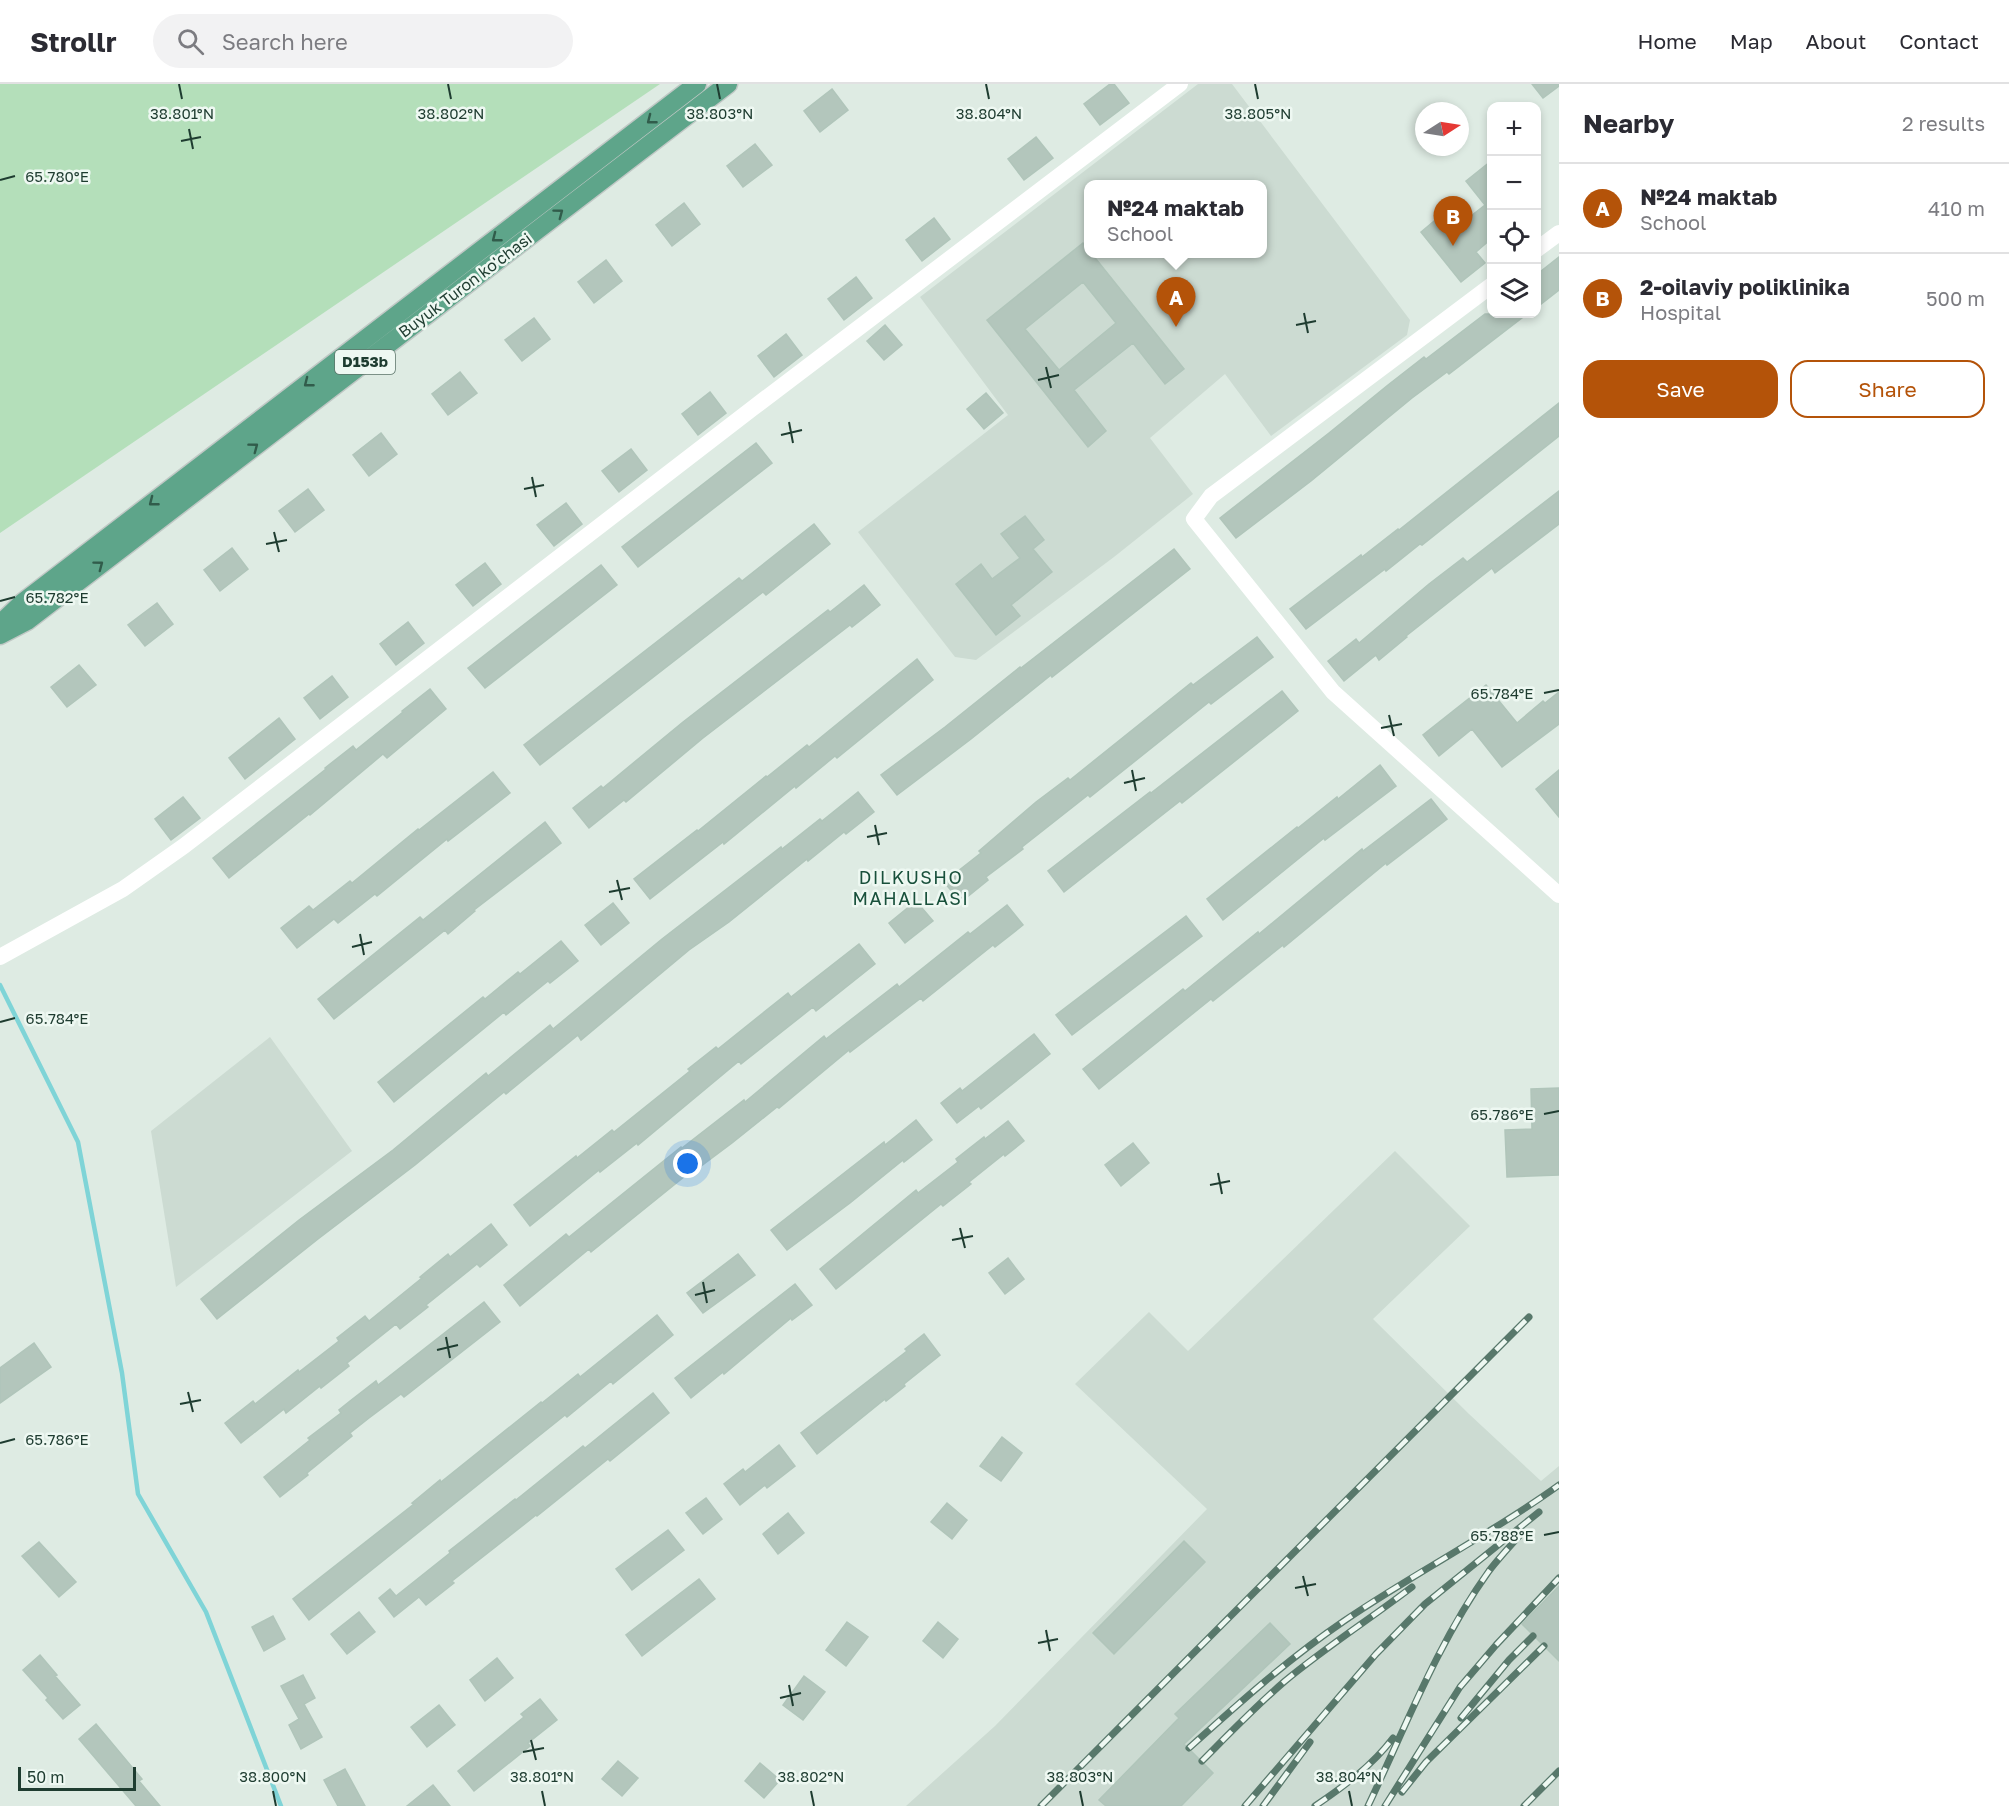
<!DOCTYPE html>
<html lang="en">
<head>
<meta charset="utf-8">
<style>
  :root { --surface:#fff; --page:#f2f2f3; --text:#2b2b33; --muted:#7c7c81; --line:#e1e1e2; --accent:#b45309 }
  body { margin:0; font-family:"Golos Text",sans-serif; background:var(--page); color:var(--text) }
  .controls { position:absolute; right:18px; top:18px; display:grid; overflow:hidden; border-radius:12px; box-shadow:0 3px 9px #0003 }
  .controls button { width:54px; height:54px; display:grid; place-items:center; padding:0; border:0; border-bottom:2px solid var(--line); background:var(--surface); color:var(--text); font:30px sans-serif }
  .compass { position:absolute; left:1415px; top:18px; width:54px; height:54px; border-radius:50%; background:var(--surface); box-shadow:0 3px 9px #0003; rotate:78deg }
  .scale { position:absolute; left:18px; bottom:15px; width:118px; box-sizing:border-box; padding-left:6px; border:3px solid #1e3c30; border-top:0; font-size:16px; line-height:21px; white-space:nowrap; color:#1e3c30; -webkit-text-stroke:4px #eef8f2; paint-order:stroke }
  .you { position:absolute; left:688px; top:1080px; width:21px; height:21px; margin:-15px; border:4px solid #fff; border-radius:50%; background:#1a73e8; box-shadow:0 0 0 9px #1a73e833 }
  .badge { display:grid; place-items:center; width:39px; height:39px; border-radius:50%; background:var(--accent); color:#fff; font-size:20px; font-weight:700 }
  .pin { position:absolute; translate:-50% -50px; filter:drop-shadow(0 2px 3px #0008) }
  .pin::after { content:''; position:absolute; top:32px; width:21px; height:18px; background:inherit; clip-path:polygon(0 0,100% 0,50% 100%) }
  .popup { position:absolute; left:1084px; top:96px; width:183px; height:78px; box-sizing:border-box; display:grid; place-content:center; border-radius:12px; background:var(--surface); filter:drop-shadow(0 2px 4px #0005); font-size:20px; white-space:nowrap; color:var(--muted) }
  .popup b { font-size:22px; color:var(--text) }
  .popup::after { content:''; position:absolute; left:50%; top:100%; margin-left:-12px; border:12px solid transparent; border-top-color:var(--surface) }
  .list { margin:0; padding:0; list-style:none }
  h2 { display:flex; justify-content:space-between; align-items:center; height:78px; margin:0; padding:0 24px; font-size:26px }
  h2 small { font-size:20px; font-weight:400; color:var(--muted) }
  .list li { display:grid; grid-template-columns:39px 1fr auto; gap:18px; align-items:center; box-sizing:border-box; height:90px; padding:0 24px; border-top:2px solid var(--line) }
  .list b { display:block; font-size:22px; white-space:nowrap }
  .list p { margin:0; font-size:20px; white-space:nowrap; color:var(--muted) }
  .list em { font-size:20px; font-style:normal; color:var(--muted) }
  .actions { display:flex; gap:12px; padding:18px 24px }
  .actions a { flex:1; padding:14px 0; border:2px solid var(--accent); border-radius:18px; text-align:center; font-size:21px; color:var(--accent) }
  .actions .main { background:var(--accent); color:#fff }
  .icon { flex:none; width:33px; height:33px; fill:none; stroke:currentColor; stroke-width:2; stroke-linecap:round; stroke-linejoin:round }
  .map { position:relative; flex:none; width:1559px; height:1722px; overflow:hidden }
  header { display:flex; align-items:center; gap:36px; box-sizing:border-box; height:84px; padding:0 30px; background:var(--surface); border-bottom:2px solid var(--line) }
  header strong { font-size:28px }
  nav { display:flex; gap:33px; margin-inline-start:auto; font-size:21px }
  .search { width:420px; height:54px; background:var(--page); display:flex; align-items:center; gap:15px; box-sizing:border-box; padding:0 21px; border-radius:33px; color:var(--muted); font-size:22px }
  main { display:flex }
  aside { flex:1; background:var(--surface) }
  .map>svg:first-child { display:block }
</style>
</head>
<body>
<header>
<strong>Strollr</strong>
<div class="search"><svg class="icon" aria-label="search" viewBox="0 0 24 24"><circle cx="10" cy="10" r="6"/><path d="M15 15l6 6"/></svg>Search here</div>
<nav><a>Home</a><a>Map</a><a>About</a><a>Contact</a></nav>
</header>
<main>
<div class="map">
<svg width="1559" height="1722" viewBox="0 0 1559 1722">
  <rect width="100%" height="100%" fill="#deebe3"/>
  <path fill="#ccdbd2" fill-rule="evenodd" d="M1198,0H1232L1410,236L1407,251L1271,352L1225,290L1150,354L1193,410L1114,473L976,576L955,573L858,448L1008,331L920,213ZM1089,100H1263V170H1089Z
    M270,953L352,1067L176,1203L151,1047Z
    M1395,1067L1470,1142L1373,1235L1469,1330L1541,1397L1559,1382V1722H906L995,1642L1207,1425L1075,1300L1149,1228L1188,1267Z"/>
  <path fill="#b4dfba" d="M0,0H660L0,449Z"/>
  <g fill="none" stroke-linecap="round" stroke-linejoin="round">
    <path stroke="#7fd4d7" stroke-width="4.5" d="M0,901L78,1058L122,1289L138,1410L206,1528L281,1722"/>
  </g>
  <path fill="#b3c6bc" stroke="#b0c5ba" stroke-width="1.5" fill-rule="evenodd" d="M1110,0H1114L1129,19L1100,41L1084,20Z
    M1532,0H1559V2L1543,14Z
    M832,5L848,26L820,48L804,27Z
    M1036,53L1053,74L1024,96L1008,75Z
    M755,60L772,81L743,103L727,82Z
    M1491,77V155L1476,168L1485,179L1461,198L1421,148L1446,127L1458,142L1485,121L1466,97Z
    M684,119L700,140L672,162L656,141Z
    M934,134L950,155L922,177L906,156Z
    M1083,159L1089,166V170H1092L1184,285L1165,300L1133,259L1074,306L1106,347L1088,363L987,236ZM1083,198L1116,239L1059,286L1025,245Z
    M1559,173V206L1536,224V191Z
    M606,176L622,197L594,219L578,198Z
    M856,193L872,214L844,236L828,215Z
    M1485,230H1527L1449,290L1447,288L1412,314L1311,397L1236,454L1220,434L1329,349L1388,301L1424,273L1426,275Z
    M534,234L550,255L522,277L505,256Z
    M885,241L902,261L884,276L867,257Z
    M786,250L802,271L774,293L758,272Z
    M460,288L477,309L448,331L432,310Z
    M710,308L726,329L698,351L682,330Z
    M986,309L1003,329L984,345L967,325Z
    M1559,319V352L1422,461L1420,460L1386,487L1385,485L1306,545L1290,525L1361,471L1362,473L1398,445L1399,446Z
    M381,349L397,370L369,392L353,371Z
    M756,359L772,379L638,483L622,463Z
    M631,365L647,386L619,408L602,387Z
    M308,405L324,426L295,448L279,427Z
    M1559,407V440L1495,489L1492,484L1406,552L1407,553L1379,576L1376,571L1344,597L1328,577L1356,555L1359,559L1429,500L1463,474L1467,478Z
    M566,419L582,440L554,462L537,441Z
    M1025,432L1044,456L1033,465L1052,488L1011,521L1020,532L996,551L956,500L981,480L992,495L1020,474L1001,450Z
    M814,440L830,460L766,511L763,508L540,681L524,661L739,494L742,497Z
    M232,464L248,485L220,507L204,486Z
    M1174,465L1190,485L1052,593L1051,591L971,655L897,711L881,691L945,643L1020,583L1021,584Z
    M485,479L501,500L473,522L456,501Z
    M601,481L617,501L485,604L468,584Z
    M864,501L880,521L852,543L850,541L703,654L626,718L624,716L589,744L573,724L601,702L603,704L683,638L828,526L830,528Z
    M157,519L173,540L145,562L128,541Z
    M408,538L424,559L396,581L380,560Z
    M1257,553L1273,573L1211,620L1209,618L1090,713L1088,711L1022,763L1023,765L986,793L988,796L961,818L944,798L981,769L979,767L1036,718L1068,694L1070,696L1191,599L1193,601Z
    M917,575L933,596L837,674L835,672L796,704L795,702L724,760L723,758L650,815L634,795L697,746L698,747L766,692L767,693L807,661L809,663Z
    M79,581L96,601L67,623L51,603Z
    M332,592L348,613L320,635L304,614Z
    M1486,601L1517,639L1543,617L1545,619L1559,608V640L1502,683L1472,645L1439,672L1423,651Z
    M430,605L446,625L387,674L383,670L310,731L309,730L229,794L213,774L326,685L325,684L353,662L356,666L403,628L402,627Z
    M1282,607L1298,627L1182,719L1180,717L1064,808L1048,787L1150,708L1151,709Z
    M279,634L295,655L245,695L229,674Z
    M1380,681L1396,702L1325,756L1324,754L1223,836L1207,815L1297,743L1298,744L1337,713L1338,715Z
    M1559,686V733L1536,705Z
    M493,688L510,709L448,757L447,755L377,812L375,810L338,839L334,835L297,864L281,844L309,822L313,826L350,797L352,799L418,745L419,746Z
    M858,708L874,728L846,750L844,748L808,777L807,775L729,838L689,866L581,956L578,951L506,1010L504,1008L415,1081L318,1155L217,1235L201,1215L299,1136L393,1066L486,989L488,992L550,941L553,945L662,855L781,763L782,765L820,735L822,737Z
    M183,713L200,734L171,756L155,735Z
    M1431,715L1447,735L1387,781L1386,779L1284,863L1283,861L1213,917L1211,915L1099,1005L1083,985L1183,905L1185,907L1258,848L1259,850L1362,765L1363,767Z
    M545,738L561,759L474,826L475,827L448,850L445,846L334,935L318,915L420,833L423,836Z
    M916,817L933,837L905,859L889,839Z
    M613,819L629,839L601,861L585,841Z
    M1007,821L1023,841L995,863L993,861L923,917L921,914L850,968L849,966L779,1024L777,1023L732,1059L701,1082L700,1080L591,1168L589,1165L520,1222L504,1201L566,1150L569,1153L681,1063L682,1064L744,1016L745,1018L824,952L826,955L897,900L899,903L968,848L970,850Z
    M1186,832L1202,852L1072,951L1056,931Z
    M561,857L578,877L550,899L548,897L506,931L504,928L394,1018L378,998L483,913L485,915L518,888L520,890Z
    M859,860L875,880L816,927L813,923L741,980L739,977L638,1061L637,1059L600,1088L599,1086L530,1142L514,1121L576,1072L577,1074L612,1046L614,1048L690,987L688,985L716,963L718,965L788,909L791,913Z
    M1034,950L1050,970L981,1025L979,1022L957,1039L941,1019L960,1004L962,1007Z
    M1559,1004V1091L1507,1093L1505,1046L1532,1045L1531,1005Z
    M916,1036L932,1056L904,1078L903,1076L850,1119L787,1166L771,1146L884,1058L885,1061Z
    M1008,1037L1024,1057L1005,1072L1004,1070L969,1098L971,1100L943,1122L941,1120L836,1205L820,1185L916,1106L918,1109L958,1078L956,1075L984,1053L985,1055Z
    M1133,1059L1149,1079L1121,1102L1105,1081Z
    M491,1140L507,1161L480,1183L477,1180L426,1221L428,1223L400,1245L396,1240L347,1279L349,1282L321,1304L320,1302L286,1329L284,1325L241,1359L225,1339L253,1317L255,1320L298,1286L299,1288L339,1257L337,1254L365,1232L369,1237L422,1194L420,1193L448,1170L450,1173Z
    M738,1170L755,1191L703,1229L687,1209Z
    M1008,1174L1024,1195L1005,1210L989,1189Z
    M795,1200L812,1221L792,1236L791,1234L724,1290L723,1288L691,1314L675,1294Z
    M484,1218L500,1238L404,1313L401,1310L369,1334L350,1349L352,1352L307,1389L308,1391L280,1413L264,1393L310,1356L308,1354L341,1329L339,1326L350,1317L376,1297L378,1301Z
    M657,1231L673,1251L613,1300L611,1297L567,1333L565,1331L309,1536L293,1515L414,1420L412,1419L440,1396L441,1398L541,1318L542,1319L578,1290L580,1293Z
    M924,1250L940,1271L904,1300L905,1302L886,1317L885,1315L817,1370L801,1349L907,1267L905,1265Z
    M34,1259L51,1283L0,1319V1284Z
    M653,1309L669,1329L610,1377L608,1375L537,1432L536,1431L503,1457L452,1497L454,1499L426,1521L419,1513L394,1533L379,1514L390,1505L396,1512L450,1469L449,1467L477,1445L515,1415L516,1416L583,1362L585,1364Z
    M1002,1353L1022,1369L1001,1397L980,1382Z
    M779,1361L795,1382L767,1404L765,1401L740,1421L724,1400L743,1385L745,1388Z
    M706,1414L722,1435L703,1450L686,1429Z
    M947,1419L967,1436L952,1455L931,1438Z
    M788,1429L804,1449L778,1470L763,1450Z
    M668,1446L684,1466L632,1506L616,1485Z
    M1184,1457L1205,1478L1114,1570L1093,1549Z
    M39,1458L76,1498L59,1513L22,1472Z
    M699,1495L715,1515L642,1572L626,1551Z
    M1559,1502V1577L1522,1540Z
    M359,1528L375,1548L347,1570L331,1550Z
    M273,1532L285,1555L264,1567L252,1543Z
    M847,1538L868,1553L846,1582L826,1566Z
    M938,1538L958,1555L943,1574L923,1557Z
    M1270,1539L1290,1560L1184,1660L1213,1689L1181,1722H1106L1099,1716L1179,1634L1175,1630Z
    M40,1571L57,1591L55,1592L80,1621L63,1635L46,1616L48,1614L23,1586Z
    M497,1574L513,1594L485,1617L470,1596Z
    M303,1591L315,1614L304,1620L322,1653L301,1665L289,1641L299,1635L281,1602Z
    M804,1592L825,1608L803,1636L783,1621Z
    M540,1615L557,1636L528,1659L530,1662L474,1707L458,1687L524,1633L521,1630Z
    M439,1621L455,1641L427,1663L411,1643Z
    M96,1640L142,1695L139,1697L160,1722H136L79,1655Z
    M618,1677L638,1694L622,1712L602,1695Z
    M760,1679L780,1696L764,1714L745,1697Z
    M345,1685L365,1722H338L324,1696Z
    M433,1701L450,1722H407Z"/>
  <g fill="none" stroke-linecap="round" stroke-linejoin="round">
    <g stroke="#c0c8c5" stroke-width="21">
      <path id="primary" d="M0,540L22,519L697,0
        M0,551L27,537L728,0"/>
    </g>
    <path stroke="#fff" stroke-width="16" d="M1536,166L1559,149
      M1492,201L1211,412L1194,435L1333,608L1559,811
      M0,873L123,805L184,762L753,324L1180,0"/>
    <use href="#primary" stroke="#5ea58a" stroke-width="18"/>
    <g stroke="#58786b" stroke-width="7">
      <path id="rail" d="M1461,1634L1509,1576L1533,1552
        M1189,1664C1238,1620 1288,1575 1344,1537C1414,1489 1490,1451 1559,1401
        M1202,1677C1229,1650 1256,1622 1285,1597C1326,1563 1370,1535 1412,1503
        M1402,1708L1426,1678L1544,1562
        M1041,1722L1529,1233
        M1245,1722L1376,1570L1425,1520L1539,1428
        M1263,1722L1310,1658
        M1315,1722C1343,1703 1372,1682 1393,1654
        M1368,1722C1405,1644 1438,1558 1489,1487C1499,1474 1511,1461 1522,1449
        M1385,1722L1460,1603L1496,1561L1559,1494
        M1524,1722L1559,1687"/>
    </g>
    <use href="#rail" stroke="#eef8f2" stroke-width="4.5" stroke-dasharray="14" stroke-linecap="butt"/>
  </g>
  <defs><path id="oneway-chevron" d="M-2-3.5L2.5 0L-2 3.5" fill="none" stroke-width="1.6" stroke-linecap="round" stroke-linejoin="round" transform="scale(1.5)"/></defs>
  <g stroke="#315c4b">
    <use href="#oneway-chevron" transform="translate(651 36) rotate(142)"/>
    <use href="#oneway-chevron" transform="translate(559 129) rotate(-37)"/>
    <use href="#oneway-chevron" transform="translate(496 154) rotate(142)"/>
    <use href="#oneway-chevron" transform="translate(308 299) rotate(142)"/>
    <use href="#oneway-chevron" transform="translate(254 363) rotate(-37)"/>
    <use href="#oneway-chevron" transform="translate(153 418) rotate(142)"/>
    <use href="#oneway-chevron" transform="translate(99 481) rotate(-37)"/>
  </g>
  <path fill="none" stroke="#1e3c30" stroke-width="2" d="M179,0L182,15M448,0L451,15M717,0L720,15M986,0L989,15M1255,0L1258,15M189,45L193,65M181,57L201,53M0,96L15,92M1304,229L1308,249M1296,241L1316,237M1046,283L1051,304M1038,296L1059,291M789,338L793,359M781,351L802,346M532,393L536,413M524,405L544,401M274,448L279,468M266,460L287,456M0,517L15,513M1544,609L1559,606M1389,631L1394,652M1381,644L1402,640M1132,686L1136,707M1124,699L1145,694M875,741L879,761M867,753L887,749M617,796L622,816M609,808L630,804M360,850L364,871M352,863L372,858M0,938L15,934M1544,1030L1559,1027M1218,1089L1222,1110M1210,1101L1230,1097M960,1144L965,1164M952,1156L973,1152M703,1198L707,1219M695,1211L715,1206M446,1253L450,1274M437,1266L458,1261M188,1308L193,1328M180,1320L201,1316M0,1359L15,1355M1544,1451L1559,1448M1303,1492L1308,1512M1295,1504L1316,1500M1046,1546L1050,1567M1038,1559L1058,1555M789,1601L793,1622M780,1614L801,1609M531,1656L536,1676M523,1668L544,1664M273,1707L276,1722M542,1707L545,1722M811,1707L814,1722M1080,1707L1083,1722M1349,1707L1352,1722"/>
  <g text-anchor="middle" stroke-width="5" stroke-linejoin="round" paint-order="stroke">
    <rect fill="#eef8f2" stroke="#5c746a" stroke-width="1.5" x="335" y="266" width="60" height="24" rx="4.5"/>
    <g font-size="15" font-weight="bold" fill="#1e3c30">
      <text x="365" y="283">D153b</text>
    </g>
    <g font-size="16" fill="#1e3c30" stroke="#eef8f2">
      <text transform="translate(465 201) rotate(-37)" y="6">Buyuk Turon ko'chasi</text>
    </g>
    <g font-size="18" letter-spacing="1.5" fill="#18503b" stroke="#eef8f2">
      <text x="911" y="800">DILKUSHO<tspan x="911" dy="21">MAHALLASI</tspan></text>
    </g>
  </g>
  <g font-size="15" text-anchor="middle" fill="#1e3c30" stroke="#eef8f2" stroke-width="5" stroke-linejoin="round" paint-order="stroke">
    <text x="182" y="35">38.801°N</text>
    <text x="451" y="35">38.802°N</text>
    <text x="720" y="35">38.803°N</text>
    <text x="989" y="35">38.804°N</text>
    <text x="1258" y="35">38.805°N</text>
    <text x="57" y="98">65.780°E</text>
    <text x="57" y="519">65.782°E</text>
    <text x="1502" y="615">65.784°E</text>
    <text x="57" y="940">65.784°E</text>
    <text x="1502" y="1036">65.786°E</text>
    <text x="57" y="1361">65.786°E</text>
    <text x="1502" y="1457">65.788°E</text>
    <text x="273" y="1698">38.800°N</text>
    <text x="542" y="1698">38.801°N</text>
    <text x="811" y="1698">38.802°N</text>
    <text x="1080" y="1698">38.803°N</text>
    <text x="1349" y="1698">38.804°N</text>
  </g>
</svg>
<div class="controls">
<button>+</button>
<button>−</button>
<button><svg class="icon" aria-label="locate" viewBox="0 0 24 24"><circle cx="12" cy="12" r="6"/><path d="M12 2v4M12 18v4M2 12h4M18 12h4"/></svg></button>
<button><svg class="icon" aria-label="layers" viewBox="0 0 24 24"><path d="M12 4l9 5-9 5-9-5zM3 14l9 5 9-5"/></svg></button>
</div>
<svg class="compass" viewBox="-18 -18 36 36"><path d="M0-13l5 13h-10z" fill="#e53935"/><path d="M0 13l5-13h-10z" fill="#7c7c81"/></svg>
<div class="scale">50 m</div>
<div class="you"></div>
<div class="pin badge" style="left:1176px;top:243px">A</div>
<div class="popup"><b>№24 maktab</b>School</div>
<div class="pin badge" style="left:1453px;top:162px">B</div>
</div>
<aside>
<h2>Nearby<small>2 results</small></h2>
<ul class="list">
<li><span class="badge">A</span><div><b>№24 maktab</b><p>School</p></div><em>410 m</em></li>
<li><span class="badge">B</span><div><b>2-oilaviy poliklinika</b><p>Hospital</p></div><em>500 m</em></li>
</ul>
<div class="actions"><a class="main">Save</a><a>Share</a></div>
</aside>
</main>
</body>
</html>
